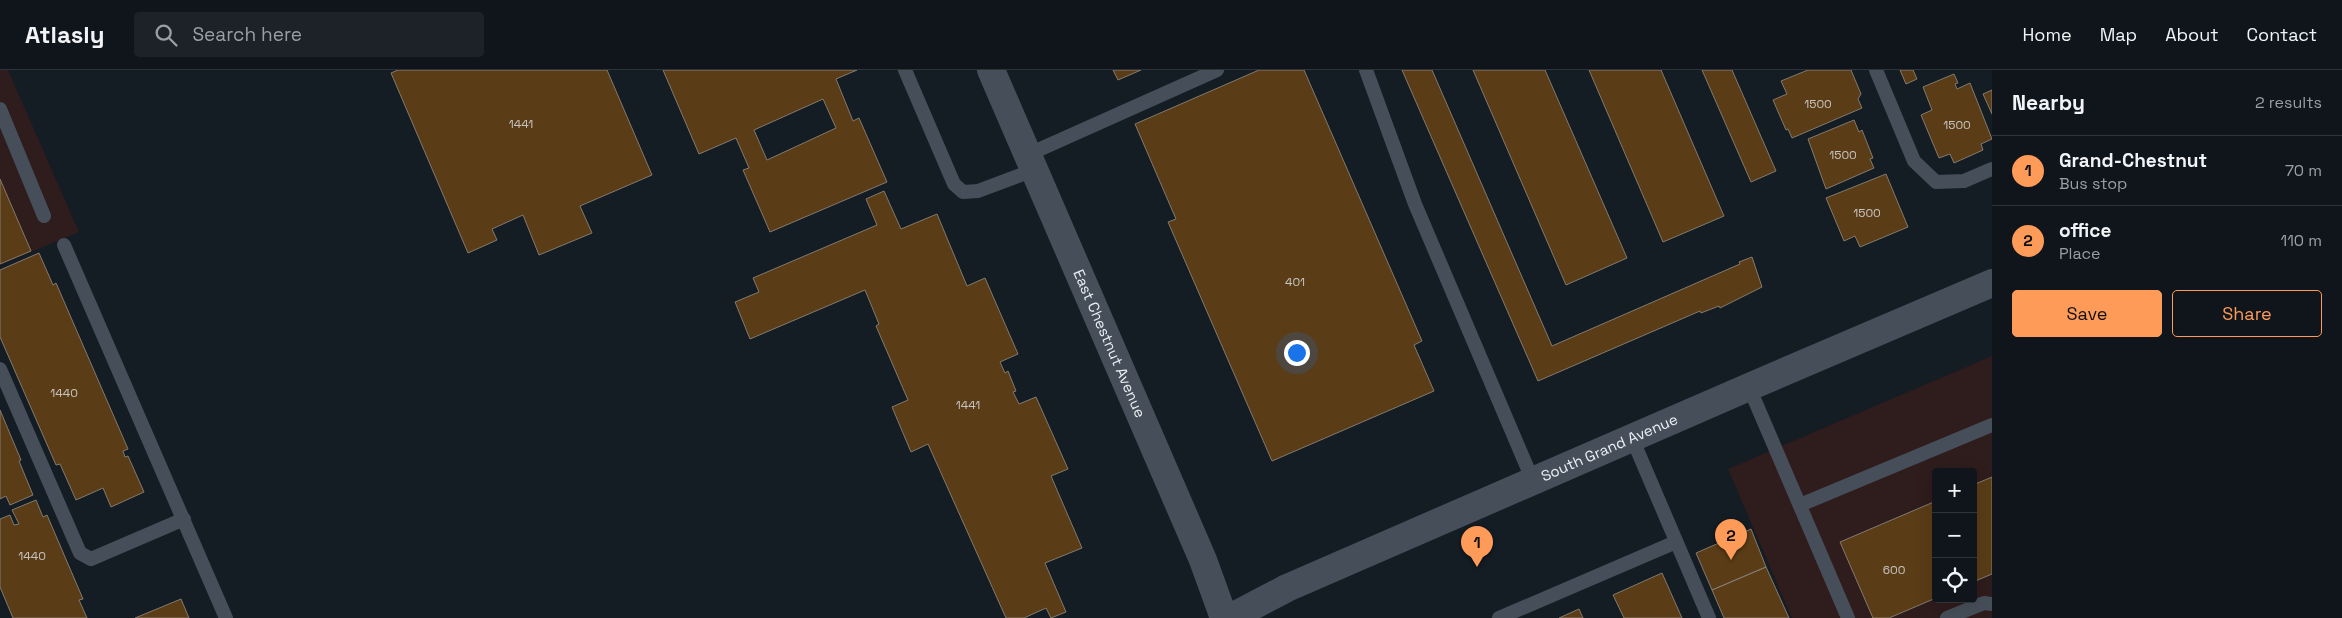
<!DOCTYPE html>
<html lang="en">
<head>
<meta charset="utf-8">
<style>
  :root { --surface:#0f151b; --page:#1d2228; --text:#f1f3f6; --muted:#9b9fa3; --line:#2f343a; --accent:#fe9b59 }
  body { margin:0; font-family:"Space Grotesk",sans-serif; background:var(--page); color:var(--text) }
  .controls { position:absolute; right:15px; bottom:15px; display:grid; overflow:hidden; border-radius:5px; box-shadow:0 5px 20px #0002 }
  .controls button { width:45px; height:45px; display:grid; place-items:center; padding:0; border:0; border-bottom:1px solid var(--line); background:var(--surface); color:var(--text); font:25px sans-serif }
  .you { position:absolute; left:1296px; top:282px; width:18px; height:18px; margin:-12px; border:4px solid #fff; border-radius:50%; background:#1a73e8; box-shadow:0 0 0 8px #1a73e833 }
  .badge { display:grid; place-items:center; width:32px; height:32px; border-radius:50%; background:var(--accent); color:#111; font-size:16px; font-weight:700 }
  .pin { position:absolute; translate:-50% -41px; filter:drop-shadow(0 1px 2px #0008) }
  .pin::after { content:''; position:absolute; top:26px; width:18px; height:15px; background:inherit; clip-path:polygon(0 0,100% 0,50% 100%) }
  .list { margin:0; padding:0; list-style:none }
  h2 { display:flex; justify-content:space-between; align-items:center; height:65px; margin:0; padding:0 20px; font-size:21px }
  h2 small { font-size:16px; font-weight:400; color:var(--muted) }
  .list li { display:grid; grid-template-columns:32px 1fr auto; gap:15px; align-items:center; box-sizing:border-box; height:70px; padding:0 20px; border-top:1px solid var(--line) }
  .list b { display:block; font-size:19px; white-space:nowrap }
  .list p { margin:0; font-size:16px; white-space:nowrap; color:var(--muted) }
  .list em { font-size:16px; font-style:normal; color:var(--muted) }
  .actions { display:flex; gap:10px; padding:15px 20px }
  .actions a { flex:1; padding:11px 0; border:1px solid var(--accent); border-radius:5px; text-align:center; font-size:18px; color:var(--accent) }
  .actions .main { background:var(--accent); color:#111 }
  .icon { flex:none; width:28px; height:28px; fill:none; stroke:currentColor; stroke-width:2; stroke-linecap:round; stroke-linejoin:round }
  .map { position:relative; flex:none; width:1992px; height:548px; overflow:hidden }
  header { display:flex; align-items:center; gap:30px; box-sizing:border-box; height:70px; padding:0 25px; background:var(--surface); border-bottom:1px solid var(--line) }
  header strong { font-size:24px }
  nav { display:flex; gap:28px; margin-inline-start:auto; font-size:18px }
  .search { width:350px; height:45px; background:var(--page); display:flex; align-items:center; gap:12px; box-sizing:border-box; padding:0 18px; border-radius:5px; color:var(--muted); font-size:19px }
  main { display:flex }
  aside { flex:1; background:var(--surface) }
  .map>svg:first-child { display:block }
</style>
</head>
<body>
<header>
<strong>Atlasly</strong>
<div class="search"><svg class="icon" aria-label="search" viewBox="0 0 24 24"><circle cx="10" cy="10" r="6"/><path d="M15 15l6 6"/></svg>Search here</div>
<nav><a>Home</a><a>Map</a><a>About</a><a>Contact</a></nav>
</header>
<main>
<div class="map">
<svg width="1992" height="548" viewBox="0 0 1992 548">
  <rect width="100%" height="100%" fill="#141c24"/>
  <path fill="#2f1c1c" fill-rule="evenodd" d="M0,0H8L79,162L0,195Z
    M1992,286V548H1792L1728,399ZM1936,402H1973V529H1936Z"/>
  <path fill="#5a3d17" stroke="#837a6f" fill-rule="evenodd" d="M398,0H607L652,105L580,136L592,163L539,185L523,145L492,159L497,170L468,183L391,3Z
    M663,0H857L836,9L853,51L859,48L887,112L770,162L743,100L749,98L736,68L699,84ZM823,29L836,58L767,90L754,60Z
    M1113,0H1141L1118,10Z
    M1259,0H1304L1422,271L1414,275L1434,321L1272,391L1168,152L1176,149L1135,54Z
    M1402,0H1432L1552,276L1740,194L1739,192L1752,187L1762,217L1720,238L1719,236L1701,243L1700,241L1538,311Z
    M1473,0H1545L1627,188L1566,215Z
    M1589,0H1661L1724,146L1663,172Z
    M1702,0H1732L1776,101L1751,112Z
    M1808,0H1851L1861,24L1858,29L1862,38L1792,68L1788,59L1786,60L1773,30L1787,24L1781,11Z
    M1900,0H1913L1917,9L1906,14Z
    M1954,4L1958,13L1955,14L1957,19L1970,13L1992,69L1981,74L1983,80L1954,93L1950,84L1939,88L1921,45L1932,40L1923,17Z
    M1992,20V44L1983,24Z
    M1854,50L1859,62L1862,60L1873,88L1870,89L1874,98L1826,119L1808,69Z
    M1886,104L1908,157L1860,177L1855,166L1844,171L1826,128Z
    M0,109L31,181L0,194Z
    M884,121L901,159L937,144L967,216L985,208L1018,284L1000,292L1005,303L1008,301L1016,321L1013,322L1019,334L1036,327L1068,399L1051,406L1082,478L1045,493L1066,542L1051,548L1046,538L1024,548H1006L928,374L911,382L892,337L908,330L876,256L879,254L865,220L750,269L735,232L759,222L753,208L877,155L866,129Z
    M39,183L53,215L56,213L128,379L123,381L125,387L128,386L144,422L111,437L103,418L76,430L60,394L56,395L0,267V200Z
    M0,340L21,390L19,391L33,425L10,435L6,426L0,429Z
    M1992,407V504L1973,512V415Z
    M36,430L43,447L47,445L83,529L79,530L87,548H13L0,517V449L10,445L14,455L19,454L12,440Z
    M1936,431V528L1889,548H1873L1840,472Z
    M1751,459L1766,497L1712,520L1696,483Z
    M1766,497L1789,548H1724L1712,520Z
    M1662,503L1682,548H1624L1613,525Z
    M181,529L189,548H135Z
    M1579,539L1583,548H1559Z"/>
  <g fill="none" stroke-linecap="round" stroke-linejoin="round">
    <path stroke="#464f59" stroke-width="14" d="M905,0L954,114L963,122L978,121L1034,100
      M1366,0L1415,134L1533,411
      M1876,0L1914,91L1936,112L1964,111L1992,99
      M0,39L44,146
      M1027,85L1217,0
      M64,175L226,548
      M0,299L80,483L91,489L184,449
      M1749,317L1848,548
      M1632,368L1709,548
      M1800,435L1992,355
      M1499,548L1676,472
      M1947,548L1984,533L1992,534"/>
    <path stroke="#464f59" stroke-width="28" id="s1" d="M991,0L1203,490L1224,548"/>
    <path stroke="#464f59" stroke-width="28" id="s2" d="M1230,548L1287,518L1749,317L1992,213"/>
  </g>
  <g text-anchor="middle" stroke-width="4" stroke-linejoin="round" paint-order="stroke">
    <g font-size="12" fill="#c6c2be">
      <text x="1818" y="38">1500</text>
      <text x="521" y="58">1441</text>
      <text x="1957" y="59">1500</text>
      <text x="1843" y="89">1500</text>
      <text x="1867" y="147">1500</text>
      <text x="1295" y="216">401</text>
      <text x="64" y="327">1440</text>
      <text x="968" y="339">1441</text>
      <text x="32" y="490">1440</text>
      <text x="1894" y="504">600</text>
    </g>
    <g font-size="15" fill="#eaeff5" stroke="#141c24">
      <text dy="5" stroke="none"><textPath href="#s1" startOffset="298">East Chestnut Avenue</textPath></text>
      <text dy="5" stroke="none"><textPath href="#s2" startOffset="416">South Grand Avenue</textPath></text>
    </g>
  </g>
</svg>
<div class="controls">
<button>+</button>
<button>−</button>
<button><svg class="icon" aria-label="locate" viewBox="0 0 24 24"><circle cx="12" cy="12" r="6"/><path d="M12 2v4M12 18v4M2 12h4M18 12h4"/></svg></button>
</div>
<div class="you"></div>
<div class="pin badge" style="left:1477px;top:497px">1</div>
<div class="pin badge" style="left:1731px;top:490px">2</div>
</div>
<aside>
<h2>Nearby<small>2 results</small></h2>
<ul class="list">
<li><span class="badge">1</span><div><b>Grand-Chestnut</b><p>Bus stop</p></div><em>70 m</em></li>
<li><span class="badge">2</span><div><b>office</b><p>Place</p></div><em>110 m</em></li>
</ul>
<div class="actions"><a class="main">Save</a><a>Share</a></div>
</aside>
</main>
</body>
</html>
